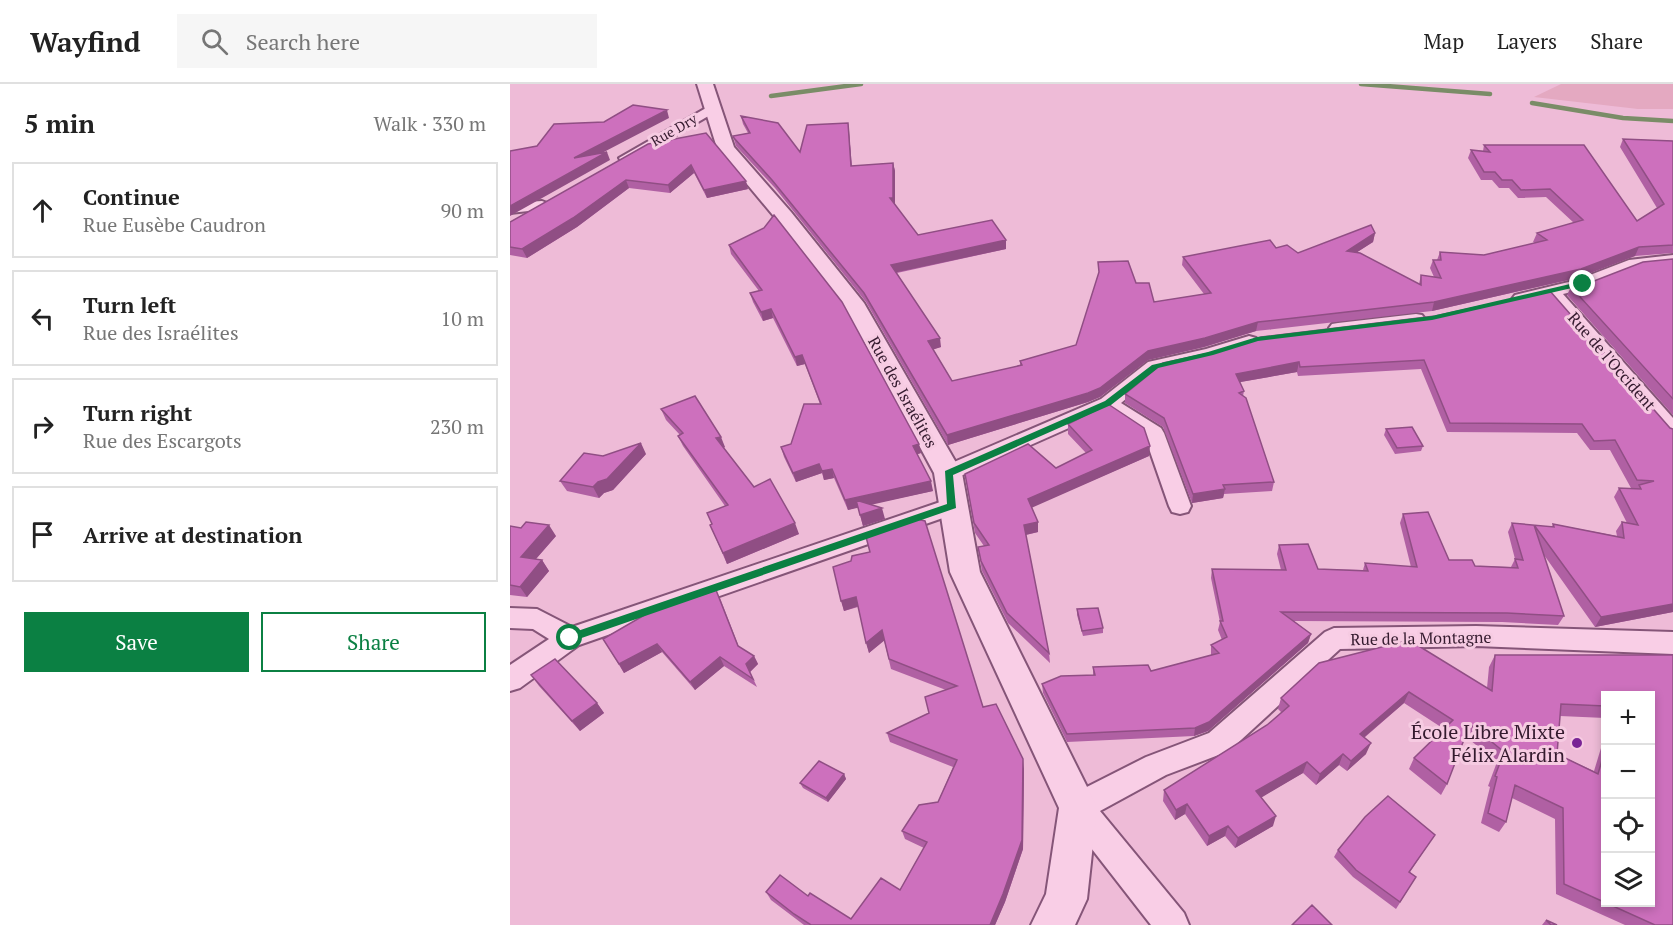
<!DOCTYPE html>
<html lang="en">
<head>
<meta charset="utf-8">
<style>
  :root { --surface:#fff; --page:#f6f6f6; --text:#222; --muted:#767676; --line:#e0e0e0; --accent:#0b8043 }
  body { margin:0; font-family:"PT Serif",serif; background:var(--page); color:var(--text) }
  .controls { position:absolute; right:18px; bottom:18px; display:grid; overflow:hidden; border-radius:0px; box-shadow:0 3px 9px #0003 }
  .controls button { width:54px; height:54px; display:grid; place-items:center; padding:0; border:0; border-bottom:2px solid var(--line); background:var(--surface); color:var(--text); font:30px sans-serif }
  .stop { position:absolute; width:18px; height:18px; margin:-14px; border:4px solid #0b8043; border-radius:50%; background:#fff }
  .stop.end { background:#0b8043; border-color:#fff; box-shadow:0 2px 6px #0008 }
  .list { margin:0; padding:0; list-style:none }
  h2 { display:flex; justify-content:space-between; align-items:center; height:78px; margin:0; padding:0 24px; font-size:26px }
  h2 small { font-size:20px; font-weight:400; color:var(--muted) }
  .list li { display:grid; grid-template-columns:39px 1fr auto; gap:18px; align-items:center; box-sizing:border-box; height:96px; margin:0 12px 12px; padding:0 12px; border:2px solid var(--line); border-radius:0px }
  .list b { display:block; font-size:22px; white-space:nowrap }
  .list p { margin:0; font-size:20px; white-space:nowrap; color:var(--muted) }
  .list em { font-size:20px; font-style:normal; color:var(--muted) }
  .actions { display:flex; gap:12px; padding:18px 24px }
  .actions a { flex:1; padding:14px 0; border:2px solid var(--accent); border-radius:0px; text-align:center; font-size:21px; color:var(--accent) }
  .actions .main { background:var(--accent); color:#fff }
  .icon { flex:none; width:33px; height:33px; fill:none; stroke:currentColor; stroke-width:2; stroke-linecap:round; stroke-linejoin:round }
  .map { position:relative; flex:none; width:1163px; height:841px; overflow:hidden }
  header { display:flex; align-items:center; gap:36px; box-sizing:border-box; height:84px; padding:0 30px; background:var(--surface); border-bottom:2px solid var(--line) }
  header strong { font-size:28px }
  nav { display:flex; gap:33px; margin-inline-start:auto; font-size:21px }
  .search { width:420px; height:54px; background:var(--page); display:flex; align-items:center; gap:15px; box-sizing:border-box; padding:0 21px; border-radius:0px; color:var(--muted); font-size:22px }
  main { display:flex }
  aside { flex:1; background:var(--surface) }
  .map>svg:first-child { display:block }
</style>
</head>
<body>
<header>
<strong>Wayfind</strong>
<div class="search"><svg class="icon" aria-label="search" viewBox="0 0 24 24"><circle cx="10" cy="10" r="6"/><path d="M15 15l6 6"/></svg>Search here</div>
<nav><a>Map</a><a>Layers</a><a>Share</a></nav>
</header>
<main>
<aside>
<h2>5 min<small>Walk · 330 m</small></h2>
<ul class="list">
<li><svg class="icon" aria-label="ahead" viewBox="0 0 24 24"><path d="M12 20V5M6 11l6-6 6 6"/></svg><div><b>Continue</b><p>Rue Eusèbe Caudron</p></div><em>90 m</em></li>
<li><svg class="icon" aria-label="left" viewBox="0 0 24 24"><path d="M17 20v-9H6M10 6l-5 5 5 5"/></svg><div><b>Turn left</b><p>Rue des Israélites</p></div><em>10 m</em></li>
<li><svg class="icon" aria-label="right" viewBox="0 0 24 24"><path d="M7 20v-9h11M14 6l5 5-5 5"/></svg><div><b>Turn right</b><p>Rue des Escargots</p></div><em>230 m</em></li>
<li><svg class="icon" aria-label="arrive" viewBox="0 0 24 24"><path d="M6 21V4h12l-3 4 3 4H6"/></svg><div><b>Arrive at destination</b></div></li>
</ul>
<div class="actions"><a class="main">Save</a><a>Share</a></div>
</aside>
<div class="map">
<svg width="1163" height="841" viewBox="0 0 1163 841">
  <rect width="100%" height="100%" fill="#eebbd7"/>
  <path fill="#e4a9c1" d="M1051,0H1163V25H1128L1024,13Z"/>
  <g fill="none" stroke-linecap="round" stroke-linejoin="round">
    <path stroke="#7a8c67" stroke-width="4.5" d="M851,0L980,10
      M261,12L351,0
      M1022,19L1113,34L1163,37"/>
    <g stroke="#855578" stroke-width="4">
      <path id="minor" d="M203,20L207,21L209,24L207,27L121,77H111L109,74Z
        M32,117L37,119L40,122L37,125L0,129V119Z
        M1163,171V181L1128,184L1079,204L1053,210L1163,334V354L1156,352L1038,214L1011,220L1005,219L1002,215L1005,211L1067,196L1119,176Z
        M906,230L912,231L915,235L912,239L828,249L822,248L819,244L822,240L828,239Z
        M739,252L746,254L748,258L746,262L707,274L651,286L611,319L651,344L654,349L681,422L678,428L670,430L662,428L659,422L635,353L597,327L446,394L438,396L430,394L427,389L430,384L591,315L638,278L696,265Z
        M442,414L450,416L453,422L450,428L69,561L10,604L0,607V581L39,555L23,545L0,544V524L27,525L62,543Z
        M966,542L1163,548V570L966,562L830,565L719,667L656,691L590,727L674,829L679,841H641L557,733L553,723L557,713L636,673L699,649L815,548L824,544Z"/>
    </g>
    <g stroke="#855578" stroke-width="4">
      <path id="tertiary" d="M187,0H203L224,63L281,128L354,219L452,389L470,488L587,723L577,815L565,841H521L536,810L549,724L440,488L424,389L336,226L267,136L207,64Z"/>
    </g>
    <use href="#minor" fill="#f9cee6" fill-rule="evenodd"/>
    <use href="#tertiary" fill="#f9cee6" fill-rule="evenodd"/>
  </g>
  <path fill="#b060a3" fill-rule="evenodd" d="M231,32L290,68L338,39L342,82L383,79L385,87V121L408,151L496,165L387,189L431,263L423,265L442,297L510,282V277L566,261L589,190L588,178L626,199L644,218L694,210L672,181L673,173L766,164L788,169L865,149L863,158L847,168L909,200L911,191L924,193L920,184L923,176H927L930,168L974,171L1025,159L1023,158L1027,149L1064,139L1036,113L1008,114L999,104H989L982,96H971L958,74L961,66L973,67L974,61L1127,137L1147,124L1110,63L1113,55L1163,57V169L1125,172L1067,194L922,227L746,247L694,263L638,276L590,313L578,318L438,361L356,218L265,104L226,62L223,52L238,49L233,40Z
    M138,60L238,105L197,114L184,89L160,109L119,104L67,143L17,174L0,171V138Z
    M219,161L411,369L407,370L423,407L361,420L375,435L353,442L348,423L338,426L324,394L314,396L312,389L286,398L274,373L271,363L281,360L310,320L295,280L287,282L263,234L253,237L243,218L240,209L249,207L221,170Z
    M1163,175V331L1057,211L1061,203L1084,197Z
    M925,232L1160,344L1163,528L1085,543L1034,471L1054,532L1048,541L992,538L784,537L801,550L798,559L698,647L684,652L557,658L533,609L532,600L583,591V583L641,587L701,571V561L712,556L708,546L710,538L701,494L702,485L771,486L767,470L769,461L808,485L853,486L855,479L901,483L890,439L893,430L939,476L965,482L1001,483L1005,475L998,448L1002,439L1042,443L1043,440L1107,452L1106,447L1112,438L1117,439L1104,413L1109,404H1121L1100,366H1080L1067,349L937,348L911,285L788,292L787,288L730,298L734,307L733,312L764,398L762,407L714,410L713,414L682,419L653,343L615,319V310Z
    M151,325L215,363L214,364L244,403L289,450L217,480L200,441L202,440L215,422L173,362L168,352L170,351L156,336Z
    M558,340L639,372L521,423L528,438V448L516,451L539,569L540,579L498,539L472,487L468,463L474,462L465,449L455,390L546,384L576,369L558,350Z
    M876,345L913,362L911,367L885,370L874,351Z
    M136,370L103,406L94,409L89,414L57,407L50,397L93,372Z
    M0,442L46,452L26,475L32,476L39,487L17,513L0,511Z
    M323,483L473,623L514,685L513,765L495,818L485,841H294L261,816L256,808L298,812L341,835L390,806L414,764L395,755L392,747L428,718L443,683L380,658L377,649L419,629L436,606L381,585L374,556L359,569L348,523L334,527Z
    M210,514L229,563L244,572L248,580L240,588L247,603L214,582L185,606L152,568L114,589L93,555Z
    M567,525L593,544V549L573,552L567,531Z
    M985,571H1163V841H1115L1046,810L1045,735L1002,714L996,738L989,748L971,739L980,703L978,702L987,678L955,652L937,700L931,711L899,685L904,674L934,645L894,619L854,654L856,670L837,687L829,681L806,701L793,689L751,713L763,742L725,764L715,752L697,762L675,730L665,736L653,717L654,706L757,641L772,629L768,625L771,614L977,604L979,583ZM1095,612H1140L1095,819V651L1084,687L1047,670L1050,632L1095,634Z
    M21,591L87,619L94,629L70,647L29,602Z
    M334,690L336,695L318,718L293,704L290,699Z
    M920,758L900,788L906,793L886,825L843,793L824,773L828,766Z
    M1036,836L1047,841H1032Z"/>
  <path fill="#904e84" d="M157,26L159,34L67,82L64,74Z
    M338,39L339,46L342,90L341,82Z
    M97,68L100,76L0,132V122Z
    M383,79L385,87V122L380,114Z
    M181,81L184,89L160,109L158,101Z
    M116,96L119,104L67,143L17,174L12,165Z
    M236,97L238,105L197,114L194,106Z
    M865,149L863,158L835,176L837,167Z
    M496,156V165L383,189L381,181Z
    M1129,163L1125,172L1067,194L922,227L924,218Z
    M261,225L263,234L253,237L251,228Z
    M748,238L746,247L694,263L638,276L590,313L578,318L438,361L437,351L638,267Z
    M430,254L431,263L419,267L418,257Z
    M292,271L295,280L287,282L285,273Z
    M789,278L787,288L725,299L726,290Z
    M211,353L215,363L210,364L206,354Z
    M131,359L136,370L103,406L94,409L89,414L83,403Z
    M409,360L411,369L405,371L403,362Z
    M640,362L639,372L519,425L518,415Z
    M309,380L312,389L286,398L283,389Z
    M322,385L324,394L314,396L312,387Z
    M421,397L423,407L338,426L335,416Z
    M715,405L713,414L682,419L683,410Z
    M372,424L375,435L353,442L350,431Z
    M528,438V448L515,451L514,441Z
    M285,439L289,450L217,480L213,469Z
    M39,441L46,452L18,484L11,473Z
    M32,476L39,487L17,513L10,503Z
    M346,513L349,522L334,527L331,517Z
    M1163,520V528L1085,543L1091,533Z
    M372,546L375,556L359,569L356,559Z
    M801,550L798,559L698,647L684,652L685,644Z
    M147,560L152,568L114,589L109,580Z
    M244,572L248,580L240,588L236,580Z
    M210,573L214,582L185,606L180,598Z
    M899,608L894,619L845,661L850,650Z
    M87,619L94,629L70,647L62,637Z
    M861,659L856,670L837,687L841,677Z
    M833,670L829,681L806,701L810,690Z
    M513,675L514,685L513,765L495,818L485,841H480Z
    M797,678L793,689L744,718L746,707Z
    M334,690L336,695L318,718L316,714Z
    M677,720L675,730L665,736L666,726Z
    M766,732L763,742L725,764L728,754Z
    M718,742L715,752L697,762L699,752Z"/>
  <path fill="#cd70bd" stroke="#904e84" stroke-width="1.5" fill-rule="evenodd" d="M123,21L157,26L64,74L97,68L0,122V67L27,62L44,40L94,38Z
    M231,32L268,39L290,68L297,41L338,39L341,82L383,79V114H380L408,151L482,136L496,156L381,181L430,254L418,257L442,297L512,281L510,277L566,261L589,188L588,178L618,177L626,199H639L644,218L701,209L673,173L760,156L766,164L777,161L788,169L861,141L865,149L837,167L850,169L911,201V191L931,194L923,176H931L930,168L974,171L1037,156L1027,149L1073,136L1040,105L1011,106L1002,96H992L985,88H974L961,66L980,68L974,61H1074L1127,137L1154,120L1113,55L1163,57V161L1129,163L1071,185L924,218L748,238L695,254L638,267L590,304L578,309L437,351L354,209L262,96L224,54L223,52L240,49Z
    M196,49L236,97L194,106L181,81L158,101L116,96L63,134L12,165L0,163V138L138,60Z
    M264,131L332,218L409,360L403,362L421,397L335,416L322,385L312,387L309,380L283,389L271,363L281,360L294,320H311L292,271L285,273L261,225L251,228L240,209L252,206L219,161L254,144Z
    M1163,175V315L1061,203L1084,197L1133,178Z
    M1040,207L1160,344L1163,345V520L1091,533L1024,441L1054,532L997,529L771,528L801,550L699,638L685,644L557,650L532,600L551,592L585,591L583,583L638,581L641,587L709,569L701,561L717,553L710,537H713L702,485L776,486L769,461L798,460L808,485L858,487L855,479L907,483L893,430L918,428L939,476H962L965,482L1008,484L1005,475L1013,476L1002,439L1044,443L1043,440L1114,454L1112,438L1128,441L1109,404L1131,405L1129,401L1144,397L1127,396L1105,356L1084,357L1072,340L940,339L914,276L790,283L789,278L726,290L734,307L729,309L736,314L764,398L713,401L715,405L683,410L654,334L615,310L653,279L709,267L751,253L925,232Z
    M185,312L211,353L206,354L244,403L260,395L285,439L213,469L200,441L202,440L197,429L218,421L168,352L173,349L151,325Z
    M598,320L634,344L640,362L518,415L528,438L514,441L539,569L497,529L471,477L468,463L479,461L464,439L455,390L518,360L546,384L582,366L558,340Z
    M902,343L913,362L887,364L876,345Z
    M131,359L97,395L88,398L83,403L50,397L74,369L93,372Z
    M346,416L372,424L350,431Z
    M407,435L415,437L473,623L486,620L513,675L512,756L493,810L480,841H301L284,830L256,808L270,791L298,812L300,809L341,835L371,794L390,806L417,758L392,747L409,721L428,718L447,676L377,649L419,629L415,613L447,602L379,575L372,546L356,559L346,513L331,517L323,483L341,477L342,472L360,468L356,453Z
    M16,438L39,441L11,473L32,476L10,503L0,501V442L11,444Z
    M206,506L228,562L244,572L236,580L243,595L210,573L180,598L147,560L109,580L93,555L138,529Z
    M588,524L593,544L572,547L567,525Z
    M899,556L982,607L985,571H1163V841H1145L1054,800L1053,724L1005,701L996,738L978,729L987,693L985,692L994,668L960,640L937,700L904,674L943,636L899,608L850,650L861,659L841,677L833,670L810,690L797,678L746,707L766,732L728,754L718,742L699,752L677,720L666,726L654,706L757,641L779,622L771,614L809,579ZM1095,612H1140V819H1095V666L1088,690L1047,670L1051,620L1095,622Z
    M45,575L87,619L62,637L21,591Z
    M309,677L334,690L316,714L290,699Z
    M878,712L925,751L899,788L906,793L890,818L846,786L828,766L855,733Z
    M802,821L822,841H782Z
    M1036,836L1047,841H1041Z"/>
  <path fill="#0b8043" d="M1073,197L1075,201L922,236L748,257L703,271L648,284L601,321L443,391L446,424L60,558L54,554L56,551L437,420L435,387L595,317L642,281L698,268L747,253L922,232Z"/>
  <circle fill="#792495" stroke="#f6cbe2" stroke-width="2" cx="1067" cy="659" r="6"/>
  <g text-anchor="middle" stroke-width="6" stroke-linejoin="round" paint-order="stroke">
    <g font-size="14" fill="#341a2e" stroke="#f6cbe2">
      <text transform="translate(164 46) rotate(-30)" y="5">Rue Dry</text>
    </g>
    <g font-size="16" fill="#341a2e" stroke="#f6cbe2">
      <text transform="translate(1102 277) rotate(49)" y="6">Rue de l'Occident</text>
      <text transform="translate(393 308) rotate(61)" y="6">Rue des Israélites</text>
      <text transform="translate(911 554) rotate(-1)" y="6">Rue de la Montagne</text>
    </g>
    <g font-size="20" fill="#341a2e" stroke="#f6cbe2" text-anchor="end">
      <text x="1055" y="655">École Libre Mixte<tspan x="1055" dy="23">Félix Alardin</tspan></text>
    </g>
  </g>
</svg>
<div class="controls">
<button>+</button>
<button>−</button>
<button><svg class="icon" aria-label="locate" viewBox="0 0 24 24"><circle cx="12" cy="12" r="6"/><path d="M12 2v4M12 18v4M2 12h4M18 12h4"/></svg></button>
<button><svg class="icon" aria-label="layers" viewBox="0 0 24 24"><path d="M12 4l9 5-9 5-9-5zM3 14l9 5 9-5"/></svg></button>
</div>
<div class="stop" style="left:60px;top:554px"></div>
<div class="stop end" style="left:1073px;top:200px"></div>
</div>
</main>
</body>
</html>
